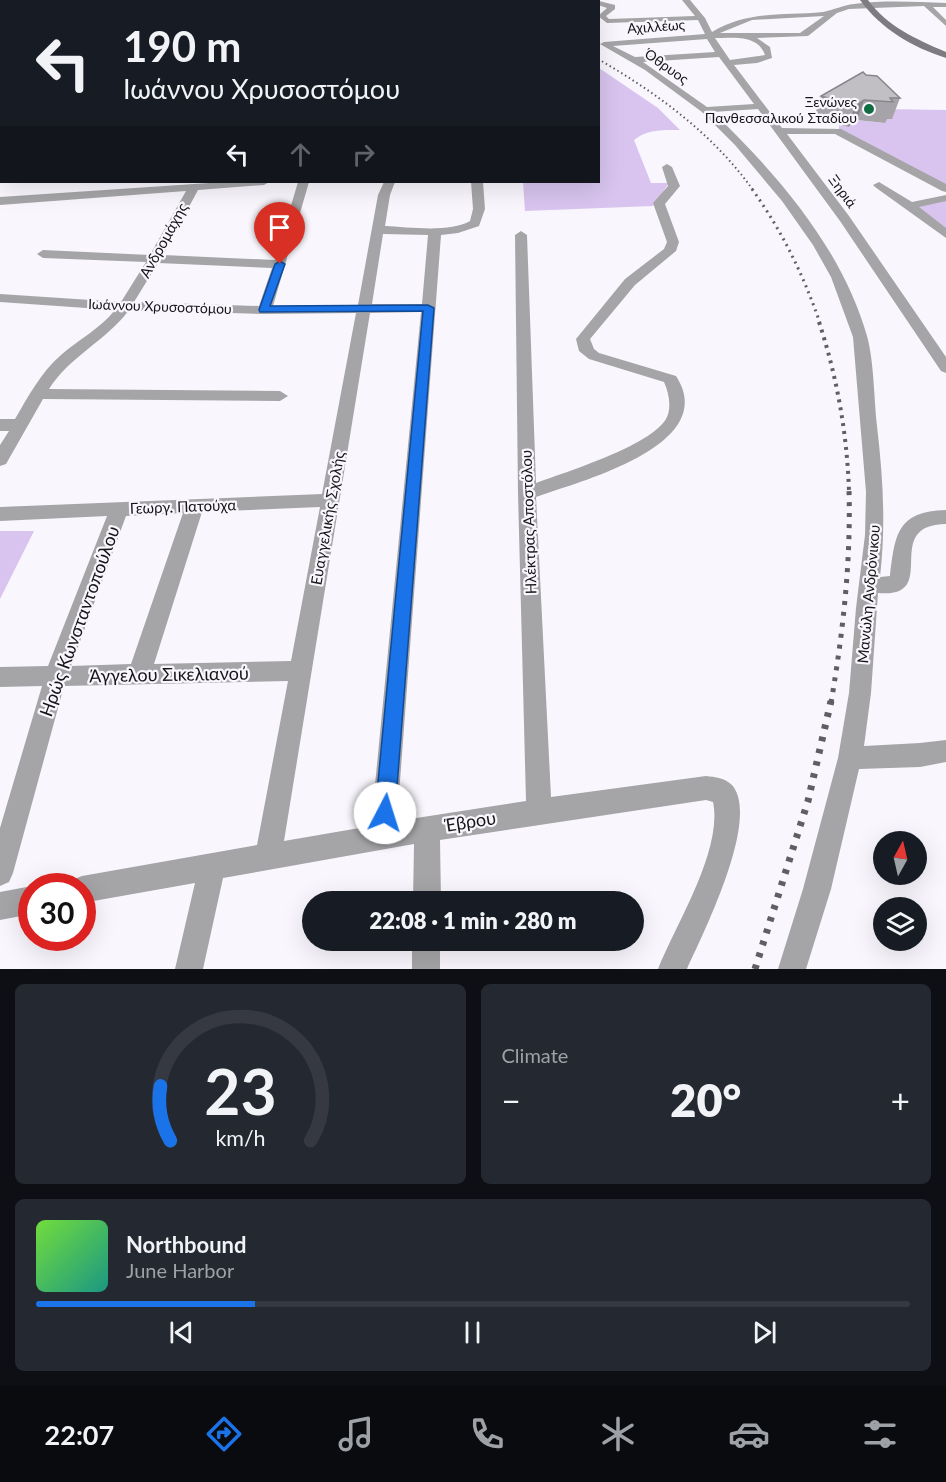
<!DOCTYPE html>
<html lang="en">
<head>
<meta charset="utf-8">
<style>
  :root { --surface:#171b24; --page:#242831; --text:#f1f3f6; --muted:#9ea1a6; --line:#363941; --accent:#1a73e8 }
  body { margin:0; font-family:Lato,sans-serif; background:var(--page); color:var(--text); height:100vh; display:flex; flex-direction:column; font-size:22px; white-space:nowrap }
  * { box-sizing:border-box; margin:0 }
  p { font-size:20px; color:var(--muted) }
  .icon { flex:none; width:33px; height:33px; fill:none; stroke:currentColor; stroke-width:2; stroke-linecap:round; stroke-linejoin:round }
  .map { position:relative; height:969px; overflow:hidden }
  .sheet { display:flex; flex-direction:column; gap:15px; padding:15px; background:#0d0f14; flex:1 }
  .sheet>* { flex:none }
  .banner { position:absolute; left:0px; top:0px; width:600px; height:183px; box-shadow:0 6px 24px #0002; background:#171b24; color:var(--text); overflow:hidden }
  .needle { width:39px; rotate:8deg }
  .tools { position:absolute; left:873px; top:831px; display:grid; gap:12px }
  .tools a { display:grid; place-items:center; width:54px; height:54px; border-radius:50%; background:var(--surface); box-shadow:0 6px 24px #0002; font-size:30px }
  .speed { position:absolute; left:18px; top:873px; display:flex; gap:12px; font-size:30px; font-weight:700; text-align:center }
  .speed>* { display:grid; place-content:center; width:78px; height:78px; border-radius:50%; background:var(--surface); box-shadow:0 6px 24px #0002; line-height:1 }
  .speed .limit { border:9px solid #d22; background:#fff; color:#111 }
  .pin { position:absolute; display:grid; place-items:center; width:51px; height:51px; color:#fff; margin:-62px -26px; border-radius:50% 50% 50% 0; rotate:-45deg; box-shadow:0 0 6px #0007 }
  .pin .icon { rotate:45deg }
  .me { position:absolute; width:66px; margin:-33px; rotate:5deg; stroke-linejoin:round; filter:drop-shadow(0 0 4px #0008) }
  .turn { display:flex; align-items:center; gap:21px; height:126px; padding:0 24px; font-size:27px }
  .turn .icon { width:78px; height:78px; stroke-width:2.5 }
  .turn b { display:block; font-size:42px; line-height:51px }
  .lanes { display:flex; align-items:center; height:57px; padding:0 24px; background:#0003; justify-content:center; gap:30px; direction:ltr }
  .lanes .off { opacity:.35 }
  .big { font-size:45px; font-weight:800; line-height:1.1 }
  .sheet .card { flex:1; display:flex; flex-direction:column; justify-content:center; gap:9px; min-width:0; padding:0 21px; border-radius:9px; background:var(--page) }
  .sheet .dial { align-items:center; gap:0 }
  .dial svg { height:156px; overflow:visible; fill:none; stroke:var(--line); stroke-width:7; stroke-linecap:round; text-anchor:middle }
  .dial text { fill:var(--text); stroke:none }
  .song { display:flex; align-items:center; gap:18px }
  .cover { width:72px; height:72px; border-radius:9px; background:linear-gradient(135deg,hsl(100 70% 55%),hsl(170 70% 35%)) }
  .played { height:6px; border-radius:3px; background:linear-gradient(90deg,var(--accent) 25%,var(--line) 25%) }
  .keys { display:flex; justify-content:space-around; direction:ltr }
  .heat { display:flex; justify-content:space-between; align-items:center; font-size:33px; direction:ltr }
  .sheet .tiles { flex:1; display:grid; gap:15px; grid-template-columns:1fr 1fr }
  .card:last-child { grid-column:span 2 }
  .trip { position:absolute; left:302px; top:891px; width:342px; height:60px; border-radius:30px; background:var(--surface); box-shadow:0 6px 24px #0002; font-weight:800; line-height:60px; text-align:center }
  .menu { display:flex; height:96px; justify-content:space-around; align-items:center; background:#090b0e; color:var(--muted) }
  .menu .icon { width:42px; height:42px }
  .menu .selected { color:var(--accent) }
  .menu b { font-size:27px; color:var(--text) }
  .map>svg:first-child { display:block }
  .green { fill:#d8c4ee }
  .lines { fill:none; stroke-linecap:round; stroke-linejoin:round }
  .street { fill:#a5a4a7; fill-rule:evenodd }
  .secondary { fill:#7e7c80; fill-rule:evenodd }
  .rail-far4 { stroke:#5f5e61; stroke-width:2; stroke-dasharray:1.5 3; stroke-linecap:butt }
  .rail-far3 { stroke:#5f5e61; stroke-width:3; stroke-dasharray:2 4.5; stroke-linecap:butt }
  .rail-far2 { stroke:#5f5e61; stroke-width:4; stroke-dasharray:3 5; stroke-linecap:butt }
  .rail-far1 { stroke:#5f5e61; stroke-width:5; stroke-dasharray:4 7; stroke-linecap:butt }
  .rail { stroke:#5f5e61; stroke-width:7; stroke-dasharray:4.5 8; stroke-linecap:butt }
  .wall { fill:#a6a4a9 }
  .shaded-wall { fill:#878689 }
  .building { fill:#c1bfc4; stroke:#878689; stroke-width:1.5 }
  .route { fill:#1a73e8; stroke:#114b97; stroke-width:1.5 }
  .poi-dot { fill:#106d42; stroke:#f9f7fd; stroke-width:2 }
  .labels { text-anchor:middle; dominant-baseline:central; stroke-width:4.5; stroke-linejoin:round; paint-order:stroke }
  .far-street-label { font-size:14px; fill:#161517; stroke:#f9f7fd }
  .far-poi-label { font-size:14px; fill:#161517; stroke:#f9f7fd; text-anchor:end }
  .street-label { font-size:15px; fill:#161517; stroke:#f9f7fd }
  .near-street-label { font-size:18px; fill:#161517; stroke:#f9f7fd }
</style>
</head>
<body>
<div class="map">
<svg width="946" height="969" viewBox="0 0 946 969">
  <rect width="100%" height="100%" fill="#f9f7fd"/>
  <path class="green" d="M599 68 658 108 680 130C664 130 647 129 634 140L651 183H669L653 206 525 211 523 182H598Z
    M883 109 946 110V187L839 129V125L848 127 857 120 884 123 882 119H892Z
    M946 200V231L915 207Z
    M0 531H34L0 599Z"/>
  <g class="lines">
    <path class="street" d="M28 0H36V2H29Z
      M86 0H96L84 2Z
      M151 0H162L149 2Z
      M251 0H260L261 1 249 2Z
      M287 0H298L285 2Z
      M318 0H328L329 2H319Z
      M339 0H349L337 2Z
      M390 0H400L388 2Z
      M595 0 615 5V9L606 16 609 19 695 16 682 0H690L705 18 712 32C748 10 783 16 823 12 834 10 843 5 854 4 885 0 915 2 946 3V7H933L946 20V26L924 6 849 9 837 13 808 36 757 38 770 47 772 58 757 63 734 65 782 128 841 129 946 184V192L942 191 835 134H787L849 216 946 357V373L941 371 840 221 758 109 713 112C777 174 842 248 867 336 874 361 874 399 877 426 883 478 886 525 880 577L890 576C895 535 897 511 946 510V524C879 525 943 599 878 593L871 693 864 746 920 743 946 740V762L920 767 859 769 831 889 806 969H778L803 889 838 758 849 693 856 608 865 535 866 492 853 337 831 277 813 245 782 201 735 145 702 112 645 70 600 44 604 42 705 34 698 20 607 23 598 16 607 8 598 5V2ZM824 16 800 33H720L752 20ZM715 38C732 38 758 34 765 55L730 60ZM707 39 715 52 635 57 613 46ZM719 57 754 104 707 107 643 62Z
      M0 10H2V14H0Z
      M0 59H2L0 65Z
      M0 87H2V93H0Z
      M667 164 672 167 680 186 665 204 679 242 676 251 635 285 590 339 594 349 599 353 676 376C721 445 581 481 536 497L551 797 706 776C715 777 725 778 732 785 761 818 703 934 687 969H658C676 924 723 850 713 802L706 800 440 840 441 902H413L414 844 223 878 203 969H175L195 883 82 903V886H70L72 880 82 876 257 845 288 681 64 686 13 873 9 882 0 886V828L42 686 0 687V667L48 666 107 516 0 521V507L322 494 356 313 264 314 129 310C106 341 70 356 49 389L280 391 288 396 280 401 43 399 6 464 0 466V445L9 431H0V419H15C28 397 41 372 61 355 79 339 100 329 115 310L0 302V294L121 302 146 262 43 258 37 254 43 250 150 255 186 191 0 205V197L224 182H269L264 185 198 190 163 255 275 260 298 182H309L273 306 358 305 378 195 384 182H395L390 195 385 226C408 227 450 233 470 221L473 209 471 182H483L485 209 479 226 458 233 441 235 397 821 526 801 518 493 515 235 521 231 527 235 536 483C566 472 650 446 666 419 672 408 669 393 664 382L589 359 579 351 576 339 625 279 664 249 667 242 653 203 668 186 662 167ZM383 234 428 235 422 304H372ZM158 263 272 268 259 306 134 302ZM421 312 371 826 284 841 370 313ZM320 507 291 661 154 664 202 512ZM183 513 131 664 71 666 126 516Z
      M879 182 912 202 946 195V201L919 207 946 228V238L875 187 873 185Z
      M32 886V914L0 920V892Z
      M412 940H440V969H412Z"/>
    <path class="secondary" d="M860 0H868C888 27 916 39 946 52V58C912 47 881 29 860 0Z"/>
    <path class="rail-far4" d="M453 0 458 2
      M598 59C657 93 713 134 753 190"/>
    <path class="rail-far3" d="M752 189C782 231 803 274 820 323"/>
    <path class="rail-far2" d="M819 322C837 377 847 433 849 491"/>
    <path class="rail-far1" d="M831 703C843 632 851 562 849 490"/>
    <path class="rail" d="M755 969 808 801 831 701"/>
  </g>
  <path class="wall" d="M866 75 900 98 892 119H887L885 123 857 120 848 127 814 117 821 96Z"/>
  <path class="shaded-wall" d="M864 100 857 120 848 127 855 106Z"/>
  <path class="building" d="M863 72 866 75 877 76 900 98H890L893 102 864 100 855 106 821 96Z"/>
  <path class="route" d="M280 261 285 264 270 306 428 305 434 308 395 813 392 820 385 822 378 820 375 813 423 311 260 312 259 310 275 264Z"/>
  <circle class="poi-dot" cx="869" cy="109" r="6"/>
  <g class="labels">
    <g class="far-street-label">
      <text transform="translate(656 26) rotate(-4)">Αχιλλέως</text>
      <text transform="translate(667 66) rotate(35)">Όθρυος</text>
      <text transform="translate(843 191) rotate(54)">Ξηριά</text>
      <text transform="translate(160 306) rotate(2)">Ιωάννου Χρυσοστόμου</text>
    </g>
    <g class="far-poi-label">
      <text x="857" y="101">Ξενώνες<tspan x="857" dy="16">Πανθεσσαλικού Σταδίου</tspan></text>
    </g>
    <g class="street-label">
      <text transform="translate(163 240) rotate(-61)">Ανδρομάχης</text>
      <text transform="translate(183 506) rotate(-2)">Γεωργ. Πατούχα</text>
      <text transform="translate(327 518) rotate(-80)">Ευαγγελικής Σχολής</text>
      <text transform="translate(528 522) rotate(-92)">Ηλέκτρας Αποστόλου</text>
      <text transform="translate(868 594) rotate(-85)">Μανώλη Ανδρόνικου</text>
    </g>
    <g class="near-street-label">
      <text transform="translate(79 621) rotate(-70)">Ηρώς Κωνσταντοπούλου</text>
      <text transform="translate(169 674) rotate(-1)">Άγγελου Σικελιανού</text>
      <text transform="translate(470 821) rotate(-9)">Έβρου</text>
    </g>
  </g>
</svg>
<div class="tools">
<a><svg class="needle" viewBox="-14 -14 28 28"><path d="M0-13l5 13h-10z" fill="#e53935"/><path d="M0 13l5-13h-10z" fill="#9ea1a6"/></svg></a>
<a><svg class="icon" aria-label="layers" viewBox="0 0 24 24"><path d="M12 4l9 5-9 5-9-5zM3 14l9 5 9-5"/></svg></a>
</div>
<div class="speed"><div class="limit">30</div></div>
<div class="pin" style="left:280px;top:264px;background:#d93025"><svg class="icon" aria-label="arrive" viewBox="0 0 24 24"><path d="M6 21V4h12l-3 4 3 4H6"/></svg></div>
<svg class="me" style="left:385px;top:813px" viewBox="-20 -20 40 40"><circle r="19" fill="#fff"/><path d="M0-13L10 11 0 6-10 11z" fill="#1a73e8"/></svg>
<div class="trip">22:08 · 1 min · 280 m</div>
<div class="banner">
<div class="turn"><svg class="icon" aria-label="left" viewBox="0 0 24 24"><path d="M17 20v-9H6M10 6l-5 5 5 5"/></svg><div><b>190 m</b>Ιωάννου Χρυσοστόμου</div></div>
<div class="lanes"><svg class="icon" aria-label="left" viewBox="0 0 24 24"><path d="M17 20v-9H6M10 6l-5 5 5 5"/></svg><svg class="icon off" aria-label="ahead" viewBox="0 0 24 24"><path d="M12 20V5M6 11l6-6 6 6"/></svg><svg class="icon off" aria-label="right" viewBox="0 0 24 24"><path d="M7 20v-9h11M14 6l5 5-5 5"/></svg></div>
</div>
</div>
<section class="sheet">
<div class="tiles">
<div class="card dial"><svg viewBox="0 0 100 80">
<path d="M14 69A42 42 0 1 1 86 69"/>
<path d="M14 69A42 42 0 0 1 9 41" stroke="#1a73e8"/>
<text x="50" y="56" font-size="32" font-weight="700">23</text>
<text x="50" y="72" font-size="11">km/h</text>
</svg></div>
<div class="card"><p>Climate</p>
<div class="heat"><a>−</a><b class="big">20°</b><a>+</a></div>
</div>
<div class="card">
<div class="song"><i class="cover"></i><div><b>Northbound</b><p>June Harbor</p></div></div>
<div class="played"></div>
<div class="keys"><svg class="icon" aria-label="previous" viewBox="0 0 24 24"><path d="M18 5L8 12l10 7zM5 5v14"/></svg><svg class="icon" aria-label="pause" viewBox="0 0 24 24"><path d="M8 5v14M16 5v14"/></svg><svg class="icon" aria-label="next" viewBox="0 0 24 24"><path d="M6 5l10 7-10 7zM19 5v14"/></svg></div>
</div>
</div>
</section>
<nav class="menu">
<b>22:07</b>
<svg class="icon selected" aria-label="directions" viewBox="0 0 24 24"><path d="M12 3l9 9-9 9-9-9zM9 14v-3h6M13 9l2 2-2 2"/></svg>
<svg class="icon" aria-label="music" viewBox="0 0 24 24"><path d="M9 18V5l10-2v13"/><circle cx="6" cy="18" r="3"/><circle cx="16" cy="16" r="3"/></svg>
<svg class="icon" aria-label="phone" viewBox="0 0 24 24"><path d="M5 4h4l2 5-3 2q2 4 5 5l2-3 5 2v4C11 20 4 13 5 4z"/></svg>
<svg class="icon" aria-label="climate" viewBox="0 0 24 24"><path d="M12 3v18M4 7l16 10M4 17L20 7"/></svg>
<svg class="icon" aria-label="car" viewBox="0 0 24 24"><path d="M5 17H2v-5l4-1 3-4h7l3 4 3 1v5h-3M9 17h6M6 11h13"/><circle cx="7" cy="17" r="2"/><circle cx="17" cy="17" r="2"/></svg>
<svg class="icon" aria-label="filters" viewBox="0 0 24 24"><path d="M4 7h16M4 17h16"/><circle cx="9" cy="7" r="2"/><circle cx="15" cy="17" r="2"/></svg>
</nav>
</body>
</html>
